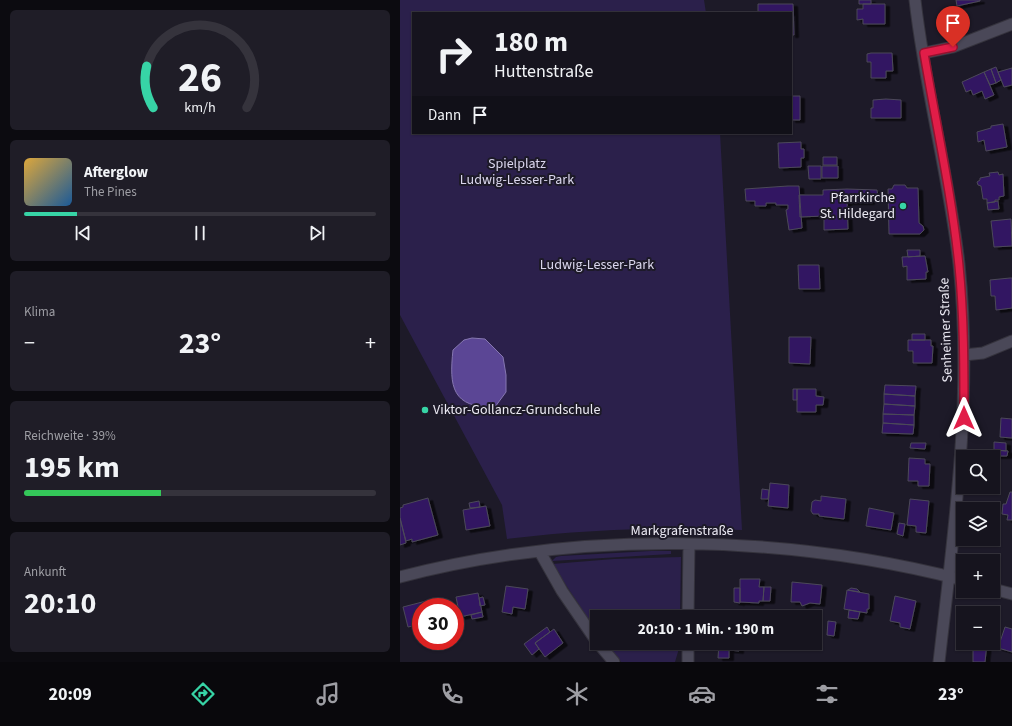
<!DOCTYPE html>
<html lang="de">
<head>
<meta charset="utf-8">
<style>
  :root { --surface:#16141e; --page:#1f1d27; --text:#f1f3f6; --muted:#9e9ea4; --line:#35333c; --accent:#37d4a6 }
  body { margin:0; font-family:"Source Sans 3",sans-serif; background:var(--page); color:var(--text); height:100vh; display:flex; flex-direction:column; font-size:15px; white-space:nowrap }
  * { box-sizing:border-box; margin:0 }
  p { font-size:13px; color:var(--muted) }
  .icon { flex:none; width:22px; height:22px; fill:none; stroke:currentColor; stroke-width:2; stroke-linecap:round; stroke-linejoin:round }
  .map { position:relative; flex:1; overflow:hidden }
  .drawer { display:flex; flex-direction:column; gap:10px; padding:10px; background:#0c0b10; width:400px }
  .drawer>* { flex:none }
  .banner { position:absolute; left:12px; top:12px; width:380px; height:122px; border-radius:0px; box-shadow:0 1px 3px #0004,0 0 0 1px var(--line); background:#16141e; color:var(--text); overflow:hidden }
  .buttons { position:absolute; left:556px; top:450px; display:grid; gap:8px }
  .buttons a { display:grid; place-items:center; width:44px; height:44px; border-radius:0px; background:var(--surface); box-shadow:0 1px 3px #0004,0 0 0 1px var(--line); font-size:20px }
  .speed { position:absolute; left:12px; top:598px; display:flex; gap:8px; font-size:20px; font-weight:700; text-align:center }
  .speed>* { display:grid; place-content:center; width:52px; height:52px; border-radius:50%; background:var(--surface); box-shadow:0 1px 3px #0004,0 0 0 1px var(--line); line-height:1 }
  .speed .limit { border:6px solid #d22; background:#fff; color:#111 }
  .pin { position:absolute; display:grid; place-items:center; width:34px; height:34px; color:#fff; margin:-41px -17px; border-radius:50% 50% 50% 0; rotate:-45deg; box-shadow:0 0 4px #0007 }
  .pin .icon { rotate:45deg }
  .me { position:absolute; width:44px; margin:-22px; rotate:0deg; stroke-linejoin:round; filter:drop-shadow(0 0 3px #0008) }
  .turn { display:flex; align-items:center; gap:14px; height:84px; padding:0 16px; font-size:18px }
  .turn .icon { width:52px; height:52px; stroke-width:2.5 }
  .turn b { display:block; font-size:28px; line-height:34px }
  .then { display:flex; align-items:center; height:38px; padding:0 16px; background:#0003; gap:8px; font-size:15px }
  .big { font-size:30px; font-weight:700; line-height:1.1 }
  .drawer .widget { flex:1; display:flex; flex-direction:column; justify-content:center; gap:6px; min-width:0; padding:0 14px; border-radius:6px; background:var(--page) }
  .drawer .dial { align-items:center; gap:0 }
  .dial svg { height:104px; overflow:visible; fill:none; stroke:var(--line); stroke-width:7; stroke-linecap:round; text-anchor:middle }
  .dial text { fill:var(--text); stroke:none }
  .song { display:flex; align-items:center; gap:12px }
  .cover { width:48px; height:48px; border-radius:6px; background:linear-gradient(135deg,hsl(40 70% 55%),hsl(210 70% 35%)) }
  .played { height:4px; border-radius:2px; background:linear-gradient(90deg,var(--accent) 15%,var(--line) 15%) }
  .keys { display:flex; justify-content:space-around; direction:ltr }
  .heat { display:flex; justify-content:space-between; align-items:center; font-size:22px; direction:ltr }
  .charge { height:6px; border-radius:3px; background:linear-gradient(90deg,#34c759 39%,var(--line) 0) }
  .trip { position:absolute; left:190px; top:610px; width:232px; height:40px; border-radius:0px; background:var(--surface); box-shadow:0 1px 3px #0004,0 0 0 1px var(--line); font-weight:700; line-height:40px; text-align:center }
  .tabs { display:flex; height:64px; justify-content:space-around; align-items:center; background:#09080c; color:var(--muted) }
  .tabs .icon { width:28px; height:28px }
  .tabs .current { color:var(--accent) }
  .tabs b { font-size:18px; color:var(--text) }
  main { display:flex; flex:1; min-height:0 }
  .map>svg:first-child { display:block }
  .green { fill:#2b204b }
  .water { fill:#5b4695; stroke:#8677b1 }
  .building { fill:#311662; stroke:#4c4959; filter:url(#shadow) }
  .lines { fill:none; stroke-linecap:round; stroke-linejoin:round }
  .minor-casing { stroke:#35333d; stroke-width:13 }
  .minor { stroke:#4a4858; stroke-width:11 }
  .route-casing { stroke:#92132f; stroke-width:10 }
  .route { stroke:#e11d48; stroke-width:7 }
  .poi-dot { fill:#37d4a6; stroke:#1d1a28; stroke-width:1.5 }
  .labels { text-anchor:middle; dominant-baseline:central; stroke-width:4; stroke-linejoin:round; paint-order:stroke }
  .park-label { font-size:14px; fill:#dbd7ee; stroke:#1d1a28 }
  .poi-label { font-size:14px; fill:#ebe9f3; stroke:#1d1a28; text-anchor:end }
  .street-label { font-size:14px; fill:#ebe9f3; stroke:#1d1a28 }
</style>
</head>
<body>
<main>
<section class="drawer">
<div class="widget dial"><svg viewBox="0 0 100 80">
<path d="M14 69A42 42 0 1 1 86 69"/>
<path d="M14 69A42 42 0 0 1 9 37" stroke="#37d4a6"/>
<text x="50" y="56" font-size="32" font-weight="700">26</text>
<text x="50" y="72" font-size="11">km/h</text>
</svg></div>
<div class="widget">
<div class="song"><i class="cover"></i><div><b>Afterglow</b><p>The Pines</p></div></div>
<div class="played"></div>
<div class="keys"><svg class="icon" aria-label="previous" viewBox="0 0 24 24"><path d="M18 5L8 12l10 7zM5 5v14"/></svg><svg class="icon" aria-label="pause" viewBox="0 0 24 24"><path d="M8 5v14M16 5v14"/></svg><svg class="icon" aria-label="next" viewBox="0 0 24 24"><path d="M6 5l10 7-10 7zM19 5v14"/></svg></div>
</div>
<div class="widget"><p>Klima</p>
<div class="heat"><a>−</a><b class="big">23°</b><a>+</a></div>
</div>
<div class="widget"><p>Reichweite · 39%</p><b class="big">195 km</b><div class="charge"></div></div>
<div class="widget"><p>Ankunft</p><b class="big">20:10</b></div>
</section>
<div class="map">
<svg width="612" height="662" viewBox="0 0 612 662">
  <defs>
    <filter id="shadow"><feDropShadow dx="4.5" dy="2.5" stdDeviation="0" flood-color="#0009"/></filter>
  </defs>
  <rect width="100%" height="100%" fill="#1d1a28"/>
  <path class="green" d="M0 0H304L306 13H13V133H320L342 530C263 527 186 529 107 539L102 505 0 315Z
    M251 551H271V554L152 561 156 557 161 556Z
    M281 557 280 617H197V632L152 564 214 559Z
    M206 643H280V645L275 662H221Z"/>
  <path class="water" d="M72 338 85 339 103 357 106 375V392L95 407C52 408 49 387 53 350L64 340Z"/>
  <path class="building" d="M459 0H471V4H459Z
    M556 0H580V1L557 6Z
    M358 4H393L394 35H391V13H358Z
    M463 4H485V24H463V19L457 20V9H463Z
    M471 53H492L493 71H486V78H471V62H467V54Z
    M596 67 601 80 596 83 591 69Z
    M612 68V85L604 87 598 72Z
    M591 69 596 83 590 85 584 72Z
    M584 72 594 95 585 99 582 91 573 95 571 90 566 92 562 82Z
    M391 96H400V120H391Z
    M486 99 501 100V118H471V108H473V100Z
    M603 124 607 147 586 151 584 140 578 142 577 132 591 128V126Z
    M401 142V149H404V158H401V167L379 168 378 143Z
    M423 157H437V165H423Z
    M408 166H421V179H409Z
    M422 166H438V178H422Z
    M598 172 599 175 603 174 604 196 599 197V200H595V202L587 203V199H583L581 186 578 185 577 182 580 180V178L590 176 589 173Z
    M494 185H505L507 188H518L519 223 523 226 524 230 520 234H489L488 189H492Z
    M388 186H399L402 228 389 230 386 210 388 209V205H376V203H366V206H355V201H346L345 189Z
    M447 189 477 190 478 199H470V202H447L448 229 424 230V216L400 217 399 195H423V190Z
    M598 201 599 209 588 210 587 203Z
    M611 219 612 246 594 247 591 221Z
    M507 250H520V256L508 257Z
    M525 256 528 272H526V279L507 280V266L503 267 502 257Z
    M398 265H419L420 289H399Z
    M610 278H612V308L596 310 595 296H591L590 280Z
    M512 334H525V340H512Z
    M389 337H411L410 364 389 363Z
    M508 340H531V346H533L532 363H513V351H508Z
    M485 385 516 386 515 396 484 394Z
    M393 389H397V400H393Z
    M397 389H416V396L424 397 423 405H416V412H397Z
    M484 394 515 396V406L484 404Z
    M484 404 515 406 514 415 483 414Z
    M483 414 514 415V425L483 423Z
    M601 418 612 419V438L600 437Z
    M483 423 514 425 513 434 482 433Z
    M594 442 606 443V451L594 450Z
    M511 443H526L525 449 510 448Z
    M596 450 608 451 607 456H595Z
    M509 458 525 459V464H530L529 486H518V481H508Z
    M370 483 389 485 388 508 368 506Z
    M362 489 369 490 368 499H361Z
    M610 492H612V520H607L608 515 602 514 603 504H606Z
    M421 496 446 499 444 519 419 516V514H413L411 511 412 502 415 500 421 501Z
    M28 498 38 535 12 542V539L6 541 0 518V508L3 507V505Z
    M510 499 529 501 526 533 516 532V526L507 525Z
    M79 501 80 507 70 508 69 503Z
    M86 506 90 526 66 530 63 510Z
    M469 508 494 513 491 530 466 526Z
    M0 518 6 543 0 545Z
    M499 523 505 524 503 536 497 534Z
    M340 579H360L359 587H364L363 601H359V603L340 602Z
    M392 582 422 585 420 604 410 603 402 606 400 602H391Z
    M106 586 128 589 125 609 113 607 112 614 102 612Z
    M364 587H371L370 601H363Z
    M334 588H340V603L334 602Z
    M451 588 457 589 460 592 448 590Z
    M447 590 469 594V609H467V613L444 609Z
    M78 593 82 612 60 617 56 597Z
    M495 596 516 601 510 629 500 627V623L490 621Z
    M83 597 85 605 80 606 79 598Z
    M30 600 32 607H21V624L8 627 3 607Z
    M449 610 460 612 458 619 448 618Z
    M82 612 83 617 72 619 71 615Z
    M428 621 436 622 434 636 427 635Z
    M147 627 150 632 135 643 139 649 132 655 124 644Z
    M605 627 612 629V652L598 648Z
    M154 629 163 643 145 657 135 643Z
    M319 643H339V651L329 650V658H318Z
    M573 643H587L585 662H573Z"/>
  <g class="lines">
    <g class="minor-casing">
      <path id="minor" d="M515 0C525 89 549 176 559 264 573 398 554 530 539 662
        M524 53 553 47 612 24
        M564 355 583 353 612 341
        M140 552 162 591 197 642
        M0 577C178 530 385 534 563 580
        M593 589 612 594
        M288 617 289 544
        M198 643 214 662
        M288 662V643"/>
    </g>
    <use href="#minor" class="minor"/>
  </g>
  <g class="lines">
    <g class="route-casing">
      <path id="route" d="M553 47 524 53C536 124 552 195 559 266 564 316 564 367 564 418"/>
    </g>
    <use href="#route" class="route"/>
  </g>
  <g class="poi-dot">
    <circle cx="503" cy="206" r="4"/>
    <circle cx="25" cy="410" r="4"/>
  </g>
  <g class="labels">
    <g class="park-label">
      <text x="117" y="164">Spielplatz<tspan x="117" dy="16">Ludwig-Lesser-Park</tspan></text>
      <text x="197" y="265">Ludwig-Lesser-Park</text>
    </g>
    <g class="poi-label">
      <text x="495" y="198">Pfarrkirche<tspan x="495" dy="16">St. Hildegard</tspan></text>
      <text x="33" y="410" text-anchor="start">Viktor-Gollancz-Grundschule</text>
    </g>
    <g class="street-label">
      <text transform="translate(546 330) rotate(-92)">Senheimer Straße</text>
      <text x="282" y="531">Markgrafenstraße</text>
    </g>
  </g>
</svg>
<div class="buttons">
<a><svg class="icon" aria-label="search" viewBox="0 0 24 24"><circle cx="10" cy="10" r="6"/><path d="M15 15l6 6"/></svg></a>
<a><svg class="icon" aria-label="layers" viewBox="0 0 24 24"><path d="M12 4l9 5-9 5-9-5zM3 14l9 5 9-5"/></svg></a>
<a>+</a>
<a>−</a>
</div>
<div class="speed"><div class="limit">30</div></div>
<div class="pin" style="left:553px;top:47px;background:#d93025"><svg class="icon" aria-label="arrive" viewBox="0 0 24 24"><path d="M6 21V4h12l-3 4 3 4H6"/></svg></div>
<svg class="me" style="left:564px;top:418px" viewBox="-20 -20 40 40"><path d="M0-17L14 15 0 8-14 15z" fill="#e11d48" stroke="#fff" stroke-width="4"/></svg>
<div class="trip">20:10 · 1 Min. · 190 m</div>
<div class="banner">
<div class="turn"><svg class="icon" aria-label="right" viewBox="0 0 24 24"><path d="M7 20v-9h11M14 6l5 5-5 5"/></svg><div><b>180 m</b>Huttenstraße</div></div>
<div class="then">Dann<svg class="icon" aria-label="arrive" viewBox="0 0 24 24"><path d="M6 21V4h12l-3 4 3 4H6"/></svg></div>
</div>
</div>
</main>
<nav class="tabs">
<b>20:09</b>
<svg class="icon current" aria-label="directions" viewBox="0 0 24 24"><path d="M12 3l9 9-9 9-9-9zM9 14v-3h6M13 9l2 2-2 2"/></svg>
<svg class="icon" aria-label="music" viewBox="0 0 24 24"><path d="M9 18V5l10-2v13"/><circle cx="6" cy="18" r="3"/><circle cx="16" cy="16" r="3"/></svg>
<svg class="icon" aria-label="phone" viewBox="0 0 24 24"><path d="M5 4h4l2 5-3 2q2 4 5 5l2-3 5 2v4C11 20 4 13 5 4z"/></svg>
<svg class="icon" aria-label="climate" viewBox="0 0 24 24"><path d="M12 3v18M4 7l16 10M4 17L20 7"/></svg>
<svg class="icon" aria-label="car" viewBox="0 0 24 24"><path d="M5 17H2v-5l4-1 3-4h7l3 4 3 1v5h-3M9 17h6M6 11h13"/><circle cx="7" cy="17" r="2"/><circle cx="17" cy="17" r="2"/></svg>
<svg class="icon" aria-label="filters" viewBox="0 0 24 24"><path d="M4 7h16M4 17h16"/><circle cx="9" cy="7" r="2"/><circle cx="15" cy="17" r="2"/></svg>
<b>23°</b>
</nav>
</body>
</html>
